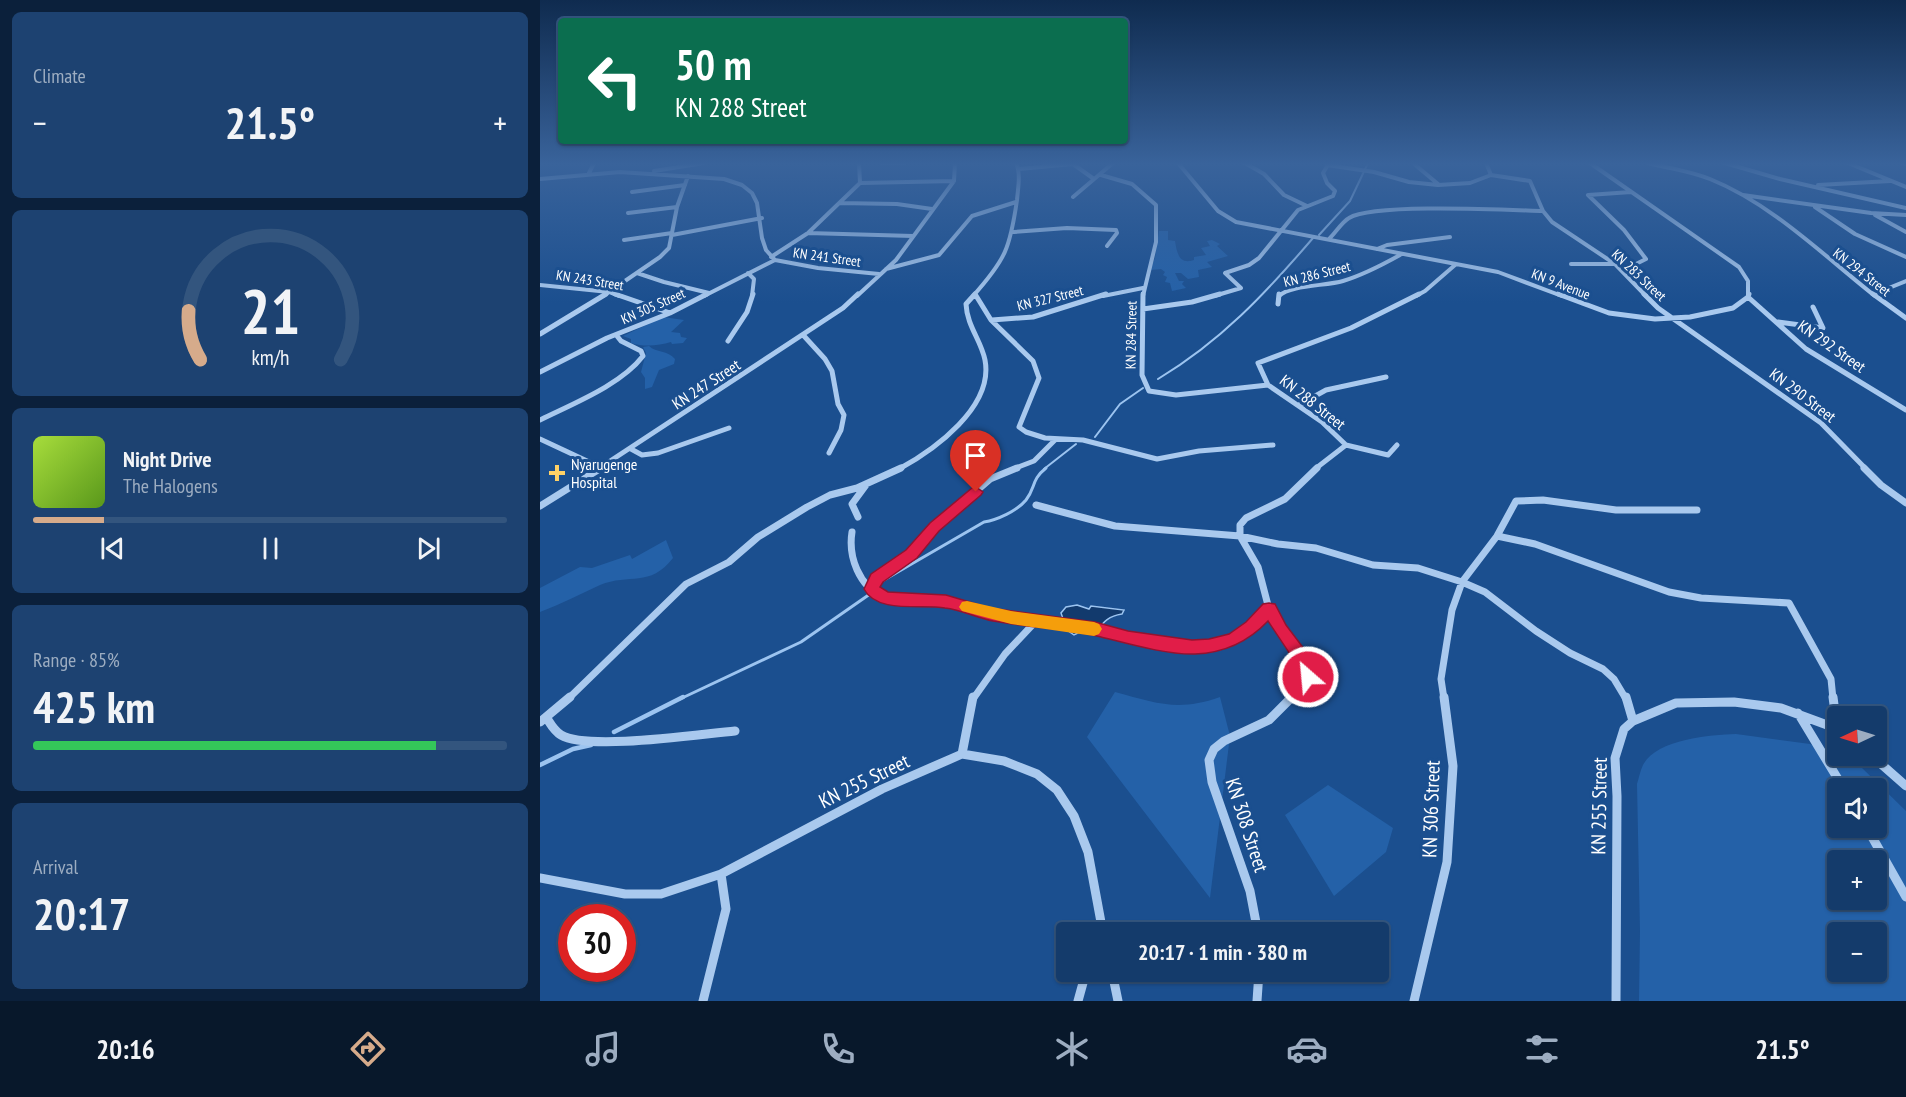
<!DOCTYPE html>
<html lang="en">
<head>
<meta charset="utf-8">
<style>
  :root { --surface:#143b6b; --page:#1d4271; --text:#f1f3f6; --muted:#9dadc1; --line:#33557e; --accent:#d6ab8b }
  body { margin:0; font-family:"PT Sans Narrow",sans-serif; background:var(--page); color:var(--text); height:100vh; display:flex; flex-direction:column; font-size:22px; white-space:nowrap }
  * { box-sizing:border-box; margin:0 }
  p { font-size:20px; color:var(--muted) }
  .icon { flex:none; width:33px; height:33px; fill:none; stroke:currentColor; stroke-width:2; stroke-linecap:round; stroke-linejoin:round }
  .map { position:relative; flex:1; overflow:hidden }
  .side { display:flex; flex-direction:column; gap:12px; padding:12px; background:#0b203b; width:540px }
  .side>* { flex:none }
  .hud { position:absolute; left:18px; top:18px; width:570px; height:126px; border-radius:6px; box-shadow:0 2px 4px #0004,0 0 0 2px var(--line); background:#0b6e4f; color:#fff; overflow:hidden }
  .needle { width:39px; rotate:266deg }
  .tools { position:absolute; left:1287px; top:706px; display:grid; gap:12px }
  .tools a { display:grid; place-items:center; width:60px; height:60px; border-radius:6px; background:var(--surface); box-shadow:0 2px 4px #0004,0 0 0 2px var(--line); font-size:30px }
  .speed { position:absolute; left:18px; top:904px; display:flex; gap:12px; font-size:30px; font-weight:700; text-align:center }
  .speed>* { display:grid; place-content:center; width:78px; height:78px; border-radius:50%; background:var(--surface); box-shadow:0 2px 4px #0004,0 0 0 2px var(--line); line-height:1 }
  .speed .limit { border:9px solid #d22; background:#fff; color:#111 }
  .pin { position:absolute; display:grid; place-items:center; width:51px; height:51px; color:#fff; margin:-62px -26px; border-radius:50% 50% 50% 0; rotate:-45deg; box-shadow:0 0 6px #0007 }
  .pin .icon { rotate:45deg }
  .me { position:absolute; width:66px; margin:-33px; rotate:333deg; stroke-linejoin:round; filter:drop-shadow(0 0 4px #0008) }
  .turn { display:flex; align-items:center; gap:21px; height:126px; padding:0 18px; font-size:27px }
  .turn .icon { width:78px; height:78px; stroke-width:2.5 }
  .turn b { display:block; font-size:42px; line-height:51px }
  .big { font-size:45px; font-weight:800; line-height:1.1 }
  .side .card { flex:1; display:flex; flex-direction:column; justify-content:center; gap:9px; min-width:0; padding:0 21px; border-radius:9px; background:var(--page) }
  .side .dial { align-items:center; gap:0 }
  .dial svg { height:156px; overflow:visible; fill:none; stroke:var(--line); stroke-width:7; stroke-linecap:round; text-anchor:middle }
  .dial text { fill:var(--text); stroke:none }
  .song { display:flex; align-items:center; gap:18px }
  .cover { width:72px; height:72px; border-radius:9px; background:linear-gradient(135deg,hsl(80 70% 55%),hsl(90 70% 35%)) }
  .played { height:6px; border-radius:3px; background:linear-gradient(90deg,var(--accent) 15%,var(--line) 15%) }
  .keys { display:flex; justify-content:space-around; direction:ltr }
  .heat { display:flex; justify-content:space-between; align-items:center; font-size:33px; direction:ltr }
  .charge { height:9px; border-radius:4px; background:linear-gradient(90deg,#34c759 85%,var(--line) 0) }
  .trip { position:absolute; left:516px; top:922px; width:333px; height:60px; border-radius:6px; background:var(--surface); box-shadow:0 2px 4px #0004,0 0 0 2px var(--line); font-weight:800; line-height:60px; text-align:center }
  .tab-bar { display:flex; height:96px; justify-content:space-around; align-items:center; background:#08182b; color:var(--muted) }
  .tab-bar .icon { width:42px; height:42px }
  .tab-bar .current { color:var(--accent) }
  .tab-bar b { font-size:27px; color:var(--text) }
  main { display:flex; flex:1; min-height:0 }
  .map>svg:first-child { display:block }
  .green { fill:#2461a8; fill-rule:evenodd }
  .water { fill:#123a6d; stroke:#9cc4f0; stroke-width:1.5 }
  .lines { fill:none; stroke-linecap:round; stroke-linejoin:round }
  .stream-far2 { stroke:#9cc4f0; stroke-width:2 }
  .stream-far1 { stroke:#9cc4f0; stroke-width:3 }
  .stream { stroke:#9cc4f0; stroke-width:4.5 }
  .minor-far3 { stroke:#a9c9ee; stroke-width:4 }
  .minor-far2 { stroke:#a9c9ee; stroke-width:5 }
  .minor-far1 { stroke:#a9c9ee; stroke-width:7 }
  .minor { stroke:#a9c9ee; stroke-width:9 }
  .route { fill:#e11d48; stroke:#92132f; stroke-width:1.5 }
  .slow { fill:#f59e0b }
  .poi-dot { fill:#ffd166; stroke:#1b4f8f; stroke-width:2 }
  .labels { text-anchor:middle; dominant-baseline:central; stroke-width:6; stroke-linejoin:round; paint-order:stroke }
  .far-street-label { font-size:14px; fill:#fff; stroke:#1b4f8f }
  .street-label { font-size:16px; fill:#fff; stroke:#1b4f8f }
  .poi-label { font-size:16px; fill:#fff; stroke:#1b4f8f; text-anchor:start }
  .near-street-label { font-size:20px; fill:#fff; stroke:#1b4f8f }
</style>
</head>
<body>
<main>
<section class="side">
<div class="card"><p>Climate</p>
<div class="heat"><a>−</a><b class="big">21.5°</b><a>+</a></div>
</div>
<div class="card dial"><svg viewBox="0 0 100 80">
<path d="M14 69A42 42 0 1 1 86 69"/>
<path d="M14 69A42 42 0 0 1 8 44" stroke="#d6ab8b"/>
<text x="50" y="56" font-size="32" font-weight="700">21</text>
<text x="50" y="72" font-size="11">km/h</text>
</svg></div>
<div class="card">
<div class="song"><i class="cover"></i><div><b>Night Drive</b><p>The Halogens</p></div></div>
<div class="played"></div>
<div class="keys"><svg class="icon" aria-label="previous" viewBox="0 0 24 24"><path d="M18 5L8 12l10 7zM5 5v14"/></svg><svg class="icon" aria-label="pause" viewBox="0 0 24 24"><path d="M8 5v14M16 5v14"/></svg><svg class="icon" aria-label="next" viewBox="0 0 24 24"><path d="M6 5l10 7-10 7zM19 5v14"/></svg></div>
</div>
<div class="card"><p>Range · 85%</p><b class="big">425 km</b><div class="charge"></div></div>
<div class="card"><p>Arrival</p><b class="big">20:17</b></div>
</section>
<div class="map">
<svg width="1366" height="1001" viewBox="0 0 1366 1001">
  <rect width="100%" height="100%" fill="#1b4f8f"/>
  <path class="green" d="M619 231H628V240L635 241C637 253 639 265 654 260V257L666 255 661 248 670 246 667 241 672 240 680 244 677 246 688 256 667 262 672 267 658 270 659 277 648 279 641 273H635L639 281H644L642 284 646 288 632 291 630 283 625 282 627 277 623 275 625 272 621 269 610 270 615 258Z
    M123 317 144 320 131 332 140 333 141 337 147 338 143 343 132 344 131 342C118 346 104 347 91 343V339L83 336Z
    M109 346C116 353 128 350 135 359L134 364 119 370 112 387 105 389V378L101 372 106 353 103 347Z
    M126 540 133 558C110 588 89 573 60 585 40 594 21 604 0 612V588L40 567 52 568 90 555 92 559Z
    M575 692C616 703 638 712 680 697L690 736 670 898 547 737Z
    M1196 734 1270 744 1321 767 1366 811V1001H1099L1100 931 1097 784C1099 778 1100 771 1103 765 1117 739 1170 735 1196 734ZM1298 789H1336V828H1298ZM1298 861H1336V900H1298ZM1298 933H1336V972H1298Z
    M788 785 853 828 846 852 794 896 745 815Z"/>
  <path class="water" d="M537 605 549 609 551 606 584 610 582 614C569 616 564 621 556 632L551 633 546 629 534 635 527 630 521 613 526 607Z"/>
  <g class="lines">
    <path class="stream-far2" d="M779 235 810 201 828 163
      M618 379C681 341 725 294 773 238
      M555 437 580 404 603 388
      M504 469 536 444"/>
    <path class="stream-far1" d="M337 584 444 522C457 520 477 511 486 500 496 487 491 480 506 468
      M140 699 261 642 330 594"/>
    <path class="stream" d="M74 732 143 697
      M0 765 33 749 51 745"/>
    <path class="minor-far3" d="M343 163H364
      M638 163 678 211 696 222 958 272 1022 296
      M705 163 724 174 744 195 767 206
      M873 163 898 184
      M946 163 951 175 990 181 1003 211 1012 222 1075 264 1106 296
      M1050 163 1199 267 1208 281V296
      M1107 163C1128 168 1150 171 1170 179 1232 204 1283 255 1335 296
      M1185 163 1240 179 1366 208
      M1308 163 1366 187
      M1363 163 1366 164
      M787 165 834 172 869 182 898 185 930 183 951 175
      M479 169 533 164 554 179
      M114 171 164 163
      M49 173 54 163
      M561 175 592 184 616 205V242L603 296
      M0 179 80 172 184 179 202 185 212 193 217 203 222 238 226 250 235 260 278 268 339 274
      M320 183 414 181
      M1278 185 1350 181
      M92 192 145 185
      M1203 195 1331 213 1366 215
      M533 197 573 163
      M300 203 357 204 392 209
      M1275 207 1315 234 1366 257
      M88 213 137 207
      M1335 215 1366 232
      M474 232 527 228 576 230 577 233 567 246
      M268 233 373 236
      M132 235 222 218
      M790 238C796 232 802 222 809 218 833 203 968 210 1003 211
      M84 240 132 233
      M837 249 847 245 910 237
      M231 257 268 233 320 183 319 163
      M1031 264H1075
      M346 269 399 255 432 216 476 202
      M1082 271 1106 259 1084 230 1048 195 1091 192
      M97 273 124 282 169 293
      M208 273 214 279 212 296
      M0 285 69 292 79 296
      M1334 294 1366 281
      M63 296 120 257 129 248 137 207 148 176
      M164 296 235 260
      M317 296 356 260 414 181 415 163
      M433 296C466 259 470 248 477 200 478 188 481 174 476 163
      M563 296 603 288
      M674 296 701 288 685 273 709 265 719 258 758 210 793 196 795 191 787 183 783 173 789 163
      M739 296C750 285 786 286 803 281 823 275 842 265 860 255
      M876 296 885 291 915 265"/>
    <path class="minor-far2" d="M75 294 130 313
      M435 294 451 320 493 361 499 378 479 427 486 432 505 438 543 440 617 459 659 451 733 445
      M603 294 602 375 609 391 636 395 728 385
      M1018 294 1069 313 1115 319 1150 317 1193 308 1208 297 1209 294
      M1104 294 1118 308 1281 423 1326 469
      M1333 294 1366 318
      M1208 297 1266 349 1366 410
      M738 304 739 294
      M603 309 652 302 680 294
      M452 320 493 317 566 294
      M1238 322 1283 328 1273 307
      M0 334 66 294
      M264 336 285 359 292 371 298 404 304 415 301 430 289 453
      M188 341 207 312 213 294
      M0 372 67 338 130 313 167 294
      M759 405 786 390 846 377
      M0 420C32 404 81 385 103 356L101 351 81 341 77 336
      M0 439 62 468
      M806 445 848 455 857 445
      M91 449 102 455 118 453 189 428
      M58 469 303 308 318 294
      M359 469C394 450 454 407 445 360 441 340 427 326 426 304L435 294
      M473 469 494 461 516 439
      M775 469 806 445 782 422 728 385 718 363 811 328 879 294"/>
    <path class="minor-far1" d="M1324 468 1341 485 1366 503
      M496 505 575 526 700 536 738 544 776 548 833 565 878 568 922 582 945 592 996 631 1030 653 1063 669 1074 679 1086 699
      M0 506 61 468
      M318 517 312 504 326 485
      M312 532C308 557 319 586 343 597 363 606 386 599 407 602 427 605 445 613 465 617 495 622 525 623 555 629 592 636 629 652 668 646 693 642 713 628 729 609L718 567 700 536V525L706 518 745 499 777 468
      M957 536 995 544 1129 592 1161 598 1249 603 1291 679 1293 699
      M332 589 336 578 371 554 395 527 450 479 477 468
      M729 609 740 630 768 667 765 685 751 699
      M28 699 146 584 189 562 218 537 267 507 290 495 317 488 361 468
      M433 699 465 654 496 621
      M904 699 901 679 912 610 922 582 957 536 976 501 1003 500 1076 510H1157"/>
    <path class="minor" d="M1086 697 1093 721
      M1293 697 1297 728
      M1258 713 1304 789
      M6 717C10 723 14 731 21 735 48 751 160 734 195 731
      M0 722 30 697
      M422 754 433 697
      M1332 756 1366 786
      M1327 828 1366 897
      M0 878 85 894H121L181 874 342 789 422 754 464 761 497 774 517 790 534 816 548 852 563 933
      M718 933 710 891 672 782 669 760 674 749 684 741 729 720 752 697
      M572 972 578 1001
      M163 1001 186 909 181 874
      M538 1001 546 972
      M717 1001 719 972
      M874 1001 907 862 913 766 904 697
      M1076 1001 1077 796 1075 758 1084 729 1093 721 1136 703 1194 702 1241 708 1298 729"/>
  </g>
  <linearGradient id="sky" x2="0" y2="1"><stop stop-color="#0f2b4f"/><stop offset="0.54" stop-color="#39639b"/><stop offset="1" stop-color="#39639b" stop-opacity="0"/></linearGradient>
  <rect width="1366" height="303" fill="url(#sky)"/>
  <path class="route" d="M436 487 443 492 441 495 399 531 377 558 343 582 340 587 348 592 406 595 450 608 555 622 588 631 652 640 669 639 689 634 706 622 723 604 729 603 735 604 746 625 774 662 777 677 774 682 768 684 762 682 760 669 728 621C708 642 684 653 655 654 626 655 586 643 557 636 523 629 488 627 453 621 437 618 422 610 405 608 382 604 337 614 324 589L331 574 366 550 390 523 432 488Z"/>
  <path class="slow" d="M427 601 471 611 554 622 559 624 562 629 559 634 554 636 471 624 422 611 419 607 422 602Z"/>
  <path class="poi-dot" d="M14 464h6v6h6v6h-6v6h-6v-6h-6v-6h6z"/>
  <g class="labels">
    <g class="far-street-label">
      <text transform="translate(287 257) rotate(8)">KN 241 Street</text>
      <text transform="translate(1322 272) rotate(38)">KN 294 Street</text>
      <text transform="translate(777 274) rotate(-14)">KN 286 Street</text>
      <text transform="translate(1099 275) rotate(43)">KN 283 Street</text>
      <text transform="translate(50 280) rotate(9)">KN 243 Street</text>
      <text transform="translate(1021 284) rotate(21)">KN 9 Avenue</text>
      <text transform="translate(510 298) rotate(-14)">KN 327 Street</text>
      <text transform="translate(113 306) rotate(-24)">KN 305 Street</text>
      <text transform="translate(591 335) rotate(-89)">KN 284 Street</text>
    </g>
    <g class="street-label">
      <text transform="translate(1292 346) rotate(35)">KN 292 Street</text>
      <text transform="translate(166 384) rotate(-33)">KN 247 Street</text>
      <text transform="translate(1263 395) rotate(37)">KN 290 Street</text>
      <text transform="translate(773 402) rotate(38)">KN 288 Street</text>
    </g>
    <g class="poi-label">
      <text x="31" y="464">Nyarugenge<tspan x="31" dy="18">Hospital</tspan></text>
    </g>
    <g class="near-street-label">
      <text transform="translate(324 781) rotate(-26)">KN 255 Street</text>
      <text transform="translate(1059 806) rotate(-89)">KN 255 Street</text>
      <text transform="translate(891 809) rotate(-88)">KN 306 Street</text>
      <text transform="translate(707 825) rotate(72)">KN 308 Street</text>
    </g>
  </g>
</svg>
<div class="tools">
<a><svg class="needle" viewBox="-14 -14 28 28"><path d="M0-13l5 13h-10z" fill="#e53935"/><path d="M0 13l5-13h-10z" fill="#9dadc1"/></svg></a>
<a><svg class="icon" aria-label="sound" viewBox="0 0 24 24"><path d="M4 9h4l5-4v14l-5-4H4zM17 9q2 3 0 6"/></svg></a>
<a>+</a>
<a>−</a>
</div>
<div class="speed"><div class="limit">30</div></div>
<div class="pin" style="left:436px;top:492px;background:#d93025"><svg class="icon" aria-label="arrive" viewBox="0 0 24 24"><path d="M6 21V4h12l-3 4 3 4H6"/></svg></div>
<svg class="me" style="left:768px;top:677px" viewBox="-20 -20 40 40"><circle r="17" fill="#e11d48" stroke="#fff" stroke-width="3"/><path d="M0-11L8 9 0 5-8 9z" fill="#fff"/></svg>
<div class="trip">20:17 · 1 min · 380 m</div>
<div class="hud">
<div class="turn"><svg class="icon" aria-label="left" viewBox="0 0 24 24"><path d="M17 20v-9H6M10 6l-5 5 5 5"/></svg><div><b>50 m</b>KN 288 Street</div></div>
</div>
</div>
</main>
<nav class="tab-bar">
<b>20:16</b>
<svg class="icon current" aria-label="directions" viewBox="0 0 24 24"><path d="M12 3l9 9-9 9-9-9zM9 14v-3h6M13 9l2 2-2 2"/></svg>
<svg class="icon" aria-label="music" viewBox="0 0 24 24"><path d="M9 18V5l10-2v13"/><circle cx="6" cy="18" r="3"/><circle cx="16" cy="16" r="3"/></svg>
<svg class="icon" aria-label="phone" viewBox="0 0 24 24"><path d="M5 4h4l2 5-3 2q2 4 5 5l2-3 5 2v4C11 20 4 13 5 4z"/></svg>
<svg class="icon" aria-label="climate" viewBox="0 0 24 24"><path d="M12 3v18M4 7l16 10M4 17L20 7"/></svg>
<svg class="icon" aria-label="car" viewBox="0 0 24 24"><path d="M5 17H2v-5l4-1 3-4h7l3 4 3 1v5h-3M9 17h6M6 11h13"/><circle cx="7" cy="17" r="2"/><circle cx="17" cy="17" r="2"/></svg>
<svg class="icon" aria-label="filters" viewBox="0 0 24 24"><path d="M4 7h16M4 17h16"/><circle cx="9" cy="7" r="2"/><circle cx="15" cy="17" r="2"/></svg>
<b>21.5°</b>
</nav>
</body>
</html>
